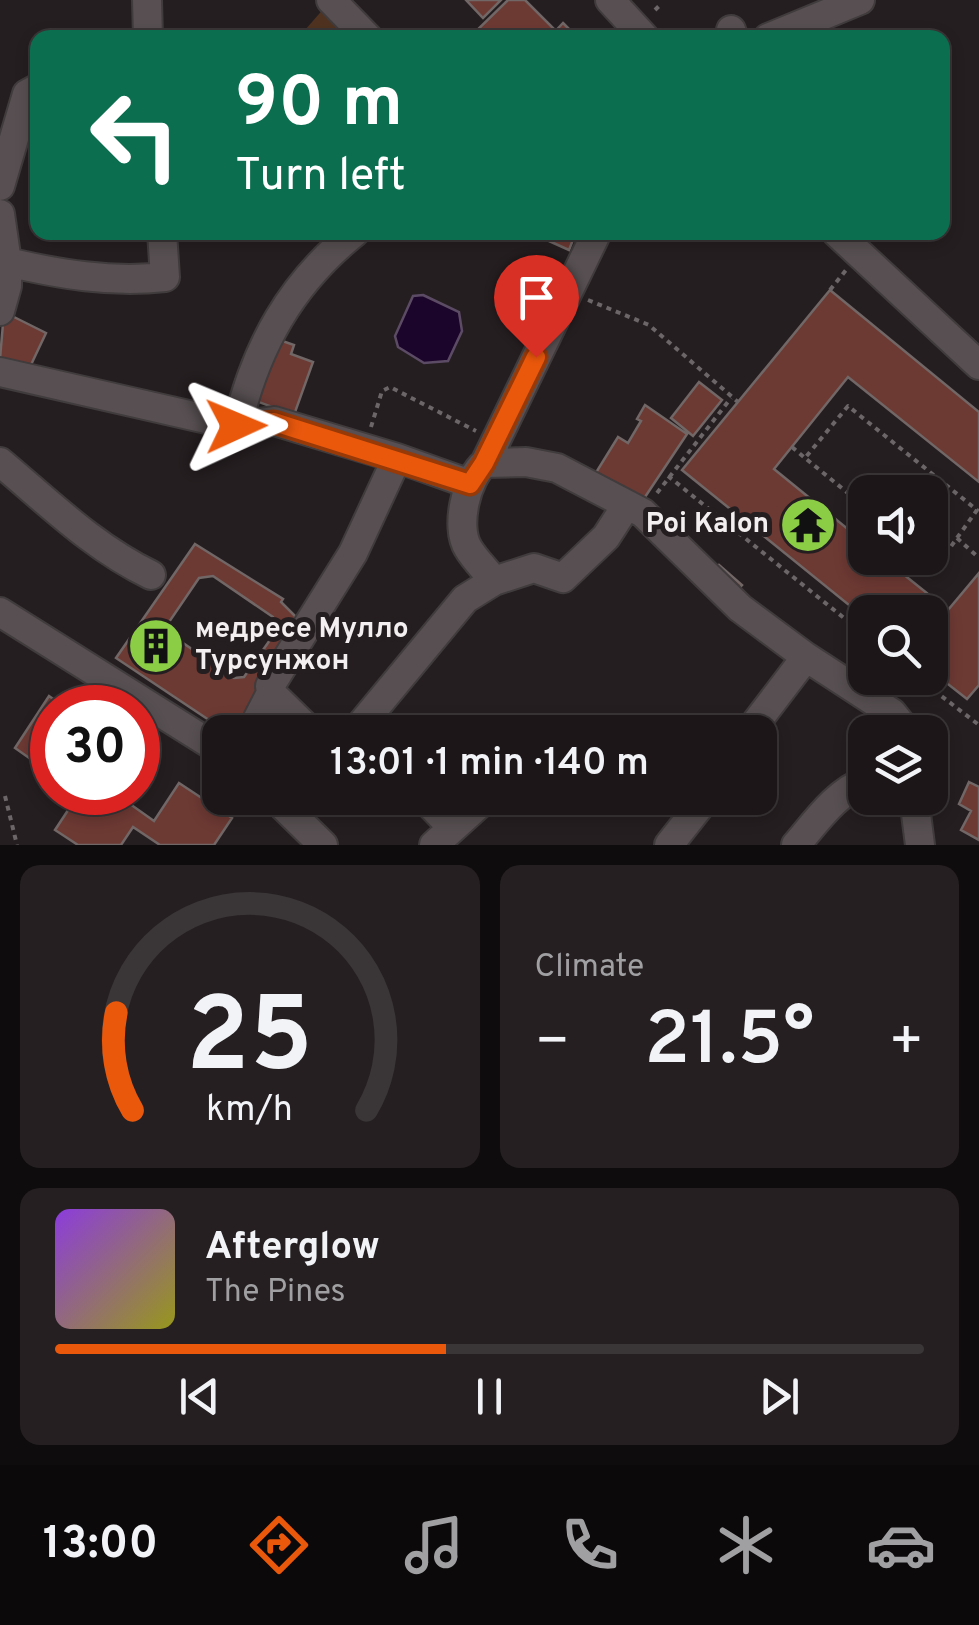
<!DOCTYPE html>
<html lang="en">
<head>
<meta charset="utf-8">
<style>
  :root { --surface:#1c1618; --page:#251f21; --text:#f1f3f6; --muted:#a09fa2; --line:#3a3537; --accent:#ea580c }
  body { margin:0; font-family:Overpass,sans-serif; background:var(--page); color:var(--text); height:100vh; display:flex; flex-direction:column; font-size:38px; white-space:nowrap }
  * { box-sizing:border-box; margin:0 }
  p { font-size:32px; color:var(--muted) }
  .icon { flex:none; width:55px; height:55px; fill:none; stroke:currentColor; stroke-width:2; stroke-linecap:round; stroke-linejoin:round }
  .map { position:relative; height:845px; overflow:hidden }
  .side { display:flex; flex-direction:column; gap:20px; padding:20px; background:#0f0c0d; flex:1 }
  .side>* { flex:none }
  .banner { position:absolute; left:30px; top:30px; width:920px; height:210px; border-radius:20px; box-shadow:0 5px 15px #0003,0 0 0 2px var(--line); background:#0b6e4f; color:#fff; overflow:hidden }
  .buttons { position:absolute; left:848px; top:475px; display:grid; gap:20px }
  .buttons a { display:grid; place-items:center; width:100px; height:100px; border-radius:20px; background:var(--surface); box-shadow:0 5px 15px #0003,0 0 0 2px var(--line); font-size:50px }
  .speed { position:absolute; left:30px; top:685px; display:flex; gap:20px; font-size:50px; font-weight:700; text-align:center }
  .speed>* { display:grid; place-content:center; width:130px; height:130px; border-radius:50%; background:var(--surface); box-shadow:0 5px 15px #0003,0 0 0 2px var(--line); line-height:1 }
  .speed .limit { border:15px solid #d22; background:#fff; color:#111 }
  .pin { position:absolute; display:grid; place-items:center; width:85px; height:85px; color:#fff; margin:-102px -42px; border-radius:50% 50% 50% 0; rotate:-45deg; box-shadow:0 0 10px #0007 }
  .pin .icon { rotate:45deg }
  .me { position:absolute; width:110px; margin:-55px; rotate:89deg; stroke-linejoin:round; filter:drop-shadow(0 0 8px #0008) }
  .turn { display:flex; align-items:center; gap:35px; height:210px; padding:0 40px; font-size:45px }
  .turn .icon { width:130px; height:130px; stroke-width:2.5 }
  .turn b { display:block; font-size:70px; line-height:85px }
  .big { font-size:75px; font-weight:600; line-height:1.1 }
  .side .card { flex:1; display:flex; flex-direction:column; justify-content:center; gap:15px; min-width:0; padding:0 35px; border-radius:20px; background:var(--page) }
  .side .dial { align-items:center; gap:0 }
  .dial svg { height:260px; overflow:visible; fill:none; stroke:var(--line); stroke-width:7; stroke-linecap:round; text-anchor:middle }
  .dial text { fill:var(--text); stroke:none }
  .song { display:flex; align-items:center; gap:30px }
  .cover { width:120px; height:120px; border-radius:15px; background:linear-gradient(135deg,hsl(270 70% 55%),hsl(60 70% 35%)) }
  .played { height:10px; border-radius:5px; background:linear-gradient(90deg,var(--accent) 45%,var(--line) 45%) }
  .keys { display:flex; justify-content:space-around; direction:ltr }
  .heat { display:flex; justify-content:space-between; align-items:center; font-size:55px; direction:ltr }
  .side .tiles { flex:1; display:grid; gap:20px; grid-template-columns:1fr 1fr }
  .card:last-child { grid-column:span 2 }
  .trip { position:absolute; left:202px; top:715px; width:575px; height:100px; border-radius:20px; background:var(--surface); box-shadow:0 5px 15px #0003,0 0 0 2px var(--line); font-weight:600; line-height:100px; text-align:center }
  .menu { display:flex; height:160px; justify-content:space-around; align-items:center; background:#0b090a; color:var(--muted) }
  .menu .icon { width:70px; height:70px }
  .menu .active { color:var(--accent) }
  .menu b { font-size:45px; color:var(--text) }
  .map>svg:first-child { display:block }
  .green { fill:#4f3320 }
  .water { fill:#1c052a; stroke:#5c4b65; stroke-width:2.5 }
  .building { fill:#6d3933; stroke:#706766; stroke-width:2.5; fill-rule:evenodd }
  .lines { fill:none; stroke-linecap:round; stroke-linejoin:round }
  .minor-casing { stroke:#403b3c; stroke-width:32 }
  .path { stroke:#6c6668; stroke-width:4; stroke-dasharray:5 5; stroke-linecap:butt }
  .minor { stroke:#574f51; stroke-width:28 }
  .route-casing { stroke:#983908; stroke-width:25 }
  .route { stroke:#ea580c; stroke-width:18 }
  .labels { text-anchor:middle; dominant-baseline:central; stroke-width:10; stroke-linejoin:round; paint-order:stroke }
  .poi-label { font-size:28px; font-weight:bold; fill:#f3eeef; stroke:#251e20; text-anchor:end }
</style>
</head>
<body>
<div class="map">
<svg width="979" height="845" viewBox="0 0 979 845">
  <rect width="100%" height="100%" fill="#251e20"/>
  <path class="green" d="M326 6 357 37 298 38Z"/>
  <path class="water" d="M423 295 459 312 462 331 448 361 424 363 398 347 395 336 413 296Z"/>
  <path class="building" d="M466 0H501L483 18Z
    M508 0H525L555 30 547 38H514L509 32 503 38H469Z
    M563 23 578 38H549Z
    M529 232H576L569 250Z
    M830 290 979 412V482L848 377 774 469 865 543V558H883L948 610 979 573V685L967 699 930 670V612H865V618L682 470Z
    M4 312 46 333 29 369 0 359Z
    M271 337 294 345 291 354 313 362 294 415 248 398Z
    M699 382 722 400 693 436 671 418Z
    M645 405 687 434 639 506 592 479 618 437 628 443 641 421 637 419Z
    M195 544 283 599 281 602 303 624 233 732H227L116 658ZM213 576 273 617 277 630 244 677 234 678 170 634 169 622 199 578Z
    M719 565 742 585 733 595 711 574Z
    M49 696 66 708H52V774L15 748Z
    M138 752 156 764 138 792Z
    M969 782 979 787V840L961 830 971 811 959 804Z
    M179 783 232 818 214 845H160L133 827 121 845H78L55 830 80 792H137L130 804 154 821Z"/>
  <g class="lines">
    <g class="minor-casing">
      <path id="minor" d="M147 0 148 38
        M331 0 368 38
        M610 0 645 38
        M731 30 734 38
        M768 38 860 0
        M0 186 27 94 38 88
        M0 214 7 262
        M836 232 979 365
        M0 311 7 286V262C59 274 111 283 165 277L162 232
        M0 372 237 426 274 421 397 458 470 484
        M237 426C256 347 290 284 355 232
        M0 462C49 503 93 547 151 575
        M485 463 526 462 557 468 643 513 740 608 806 657 892 713 907 732
        M494 581C486 570 475 560 468 548 455 527 466 478 485 463L597 232
        M0 612 220 750
        M271 693 311 732
        M251 732 271 693 270 686 353 553 397 458
        M355 732 465 599 494 581 534 568 563 578 606 537 626 506
        M749 732 806 657
        M275 798 323 845
        M424 798 452 827
        M914 798 920 845
        M434 845 486 798
        M669 845 706 798
        M796 845C815 823 837 791 865 782"/>
    </g>
    <path class="path" d="M655 10 660 5
      M830 290 846 270
      M588 300 649 325 738 402
      M371 427 382 391 390 387 476 431
      M792 447 805 458
      M668 476 865 635
      M657 493 731 398
      M865 507 805 458 848 406 977 510 937 566 927 558
      M957 538 979 558
      M918 678 979 725
      M5 796 17 845"/>
    <use href="#minor" class="minor"/>
  </g>
  <g class="lines">
    <g class="route-casing">
      <path id="route" d="M236 426 274 422 470 484 484 463 536 357"/>
    </g>
    <use href="#route" class="route"/>
  </g>
  <defs>
    <g id="temple-disc" transform="scale(2.875)"><circle r="9.5" fill="#8bce46" stroke="#251e20"/><path d="M0-6L5-2H3V0L6.5 2.5H4V6H1.5V3h-3V6H-4V2.5H-6.5L-3 0V-2H-5Z" fill="#111"/></g>
    <g id="building-disc" transform="scale(2.875)"><circle r="9.5" fill="#8bce46" stroke="#251e20"/><path d="M-4-6H4V6H1V3H-1V6H-4ZM-2.5-4.3h1.7v1.8h-1.7ZM.8-4.3h1.7v1.8H.8ZM-2.5-1h1.7V.8h-1.7ZM.8-1h1.7V.8H.8Z" fill="#111"/></g>
  </defs>
  <g fill-rule="evenodd">
    <use href="#temple-disc" x="808" y="525"/>
    <use href="#building-disc" x="156" y="646"/>
  </g>
  <g class="labels">
    <g class="poi-label">
      <text x="769" y="525">Poi Kalon</text>
      <text x="195" y="630" text-anchor="start">медресе Мулло<tspan x="195" dy="32">Турсунжон</tspan></text>
    </g>
  </g>
</svg>
<div class="buttons">
<a><svg class="icon" aria-label="sound" viewBox="0 0 24 24"><path d="M4 9h4l5-4v14l-5-4H4zM17 9q2 3 0 6"/></svg></a>
<a><svg class="icon" aria-label="search" viewBox="0 0 24 24"><circle cx="10" cy="10" r="6"/><path d="M15 15l6 6"/></svg></a>
<a><svg class="icon" aria-label="layers" viewBox="0 0 24 24"><path d="M12 4l9 5-9 5-9-5zM3 14l9 5 9-5"/></svg></a>
</div>
<div class="speed"><div class="limit">30</div></div>
<div class="pin" style="left:536px;top:357px;background:#d93025"><svg class="icon" aria-label="arrive" viewBox="0 0 24 24"><path d="M6 21V4h12l-3 4 3 4H6"/></svg></div>
<svg class="me" style="left:236px;top:426px" viewBox="-20 -20 40 40"><path d="M0-17L14 15 0 8-14 15z" fill="#ea580c" stroke="#fff" stroke-width="4"/></svg>
<div class="trip">13:01 · 1 min · 140 m</div>
<div class="banner">
<div class="turn"><svg class="icon" aria-label="left" viewBox="0 0 24 24"><path d="M17 20v-9H6M10 6l-5 5 5 5"/></svg><div><b>90 m</b>Turn left</div></div>
</div>
</div>
<section class="side">
<div class="tiles">
<div class="card dial"><svg viewBox="0 0 100 80">
<path d="M14 69A42 42 0 1 1 86 69"/>
<path d="M14 69A42 42 0 0 1 9 39" stroke="#ea580c"/>
<text x="50" y="56" font-size="32" font-weight="700">25</text>
<text x="50" y="72" font-size="11">km/h</text>
</svg></div>
<div class="card"><p>Climate</p>
<div class="heat"><a>−</a><b class="big">21.5°</b><a>+</a></div>
</div>
<div class="card">
<div class="song"><i class="cover"></i><div><b>Afterglow</b><p>The Pines</p></div></div>
<div class="played"></div>
<div class="keys"><svg class="icon" aria-label="previous" viewBox="0 0 24 24"><path d="M18 5L8 12l10 7zM5 5v14"/></svg><svg class="icon" aria-label="pause" viewBox="0 0 24 24"><path d="M8 5v14M16 5v14"/></svg><svg class="icon" aria-label="next" viewBox="0 0 24 24"><path d="M6 5l10 7-10 7zM19 5v14"/></svg></div>
</div>
</div>
</section>
<nav class="menu">
<b>13:00</b>
<svg class="icon active" aria-label="directions" viewBox="0 0 24 24"><path d="M12 3l9 9-9 9-9-9zM9 14v-3h6M13 9l2 2-2 2"/></svg>
<svg class="icon" aria-label="music" viewBox="0 0 24 24"><path d="M9 18V5l10-2v13"/><circle cx="6" cy="18" r="3"/><circle cx="16" cy="16" r="3"/></svg>
<svg class="icon" aria-label="phone" viewBox="0 0 24 24"><path d="M5 4h4l2 5-3 2q2 4 5 5l2-3 5 2v4C11 20 4 13 5 4z"/></svg>
<svg class="icon" aria-label="climate" viewBox="0 0 24 24"><path d="M12 3v18M4 7l16 10M4 17L20 7"/></svg>
<svg class="icon" aria-label="car" viewBox="0 0 24 24"><path d="M5 17H2v-5l4-1 3-4h7l3 4 3 1v5h-3M9 17h6M6 11h13"/><circle cx="7" cy="17" r="2"/><circle cx="17" cy="17" r="2"/></svg>
</nav>
</body>
</html>
